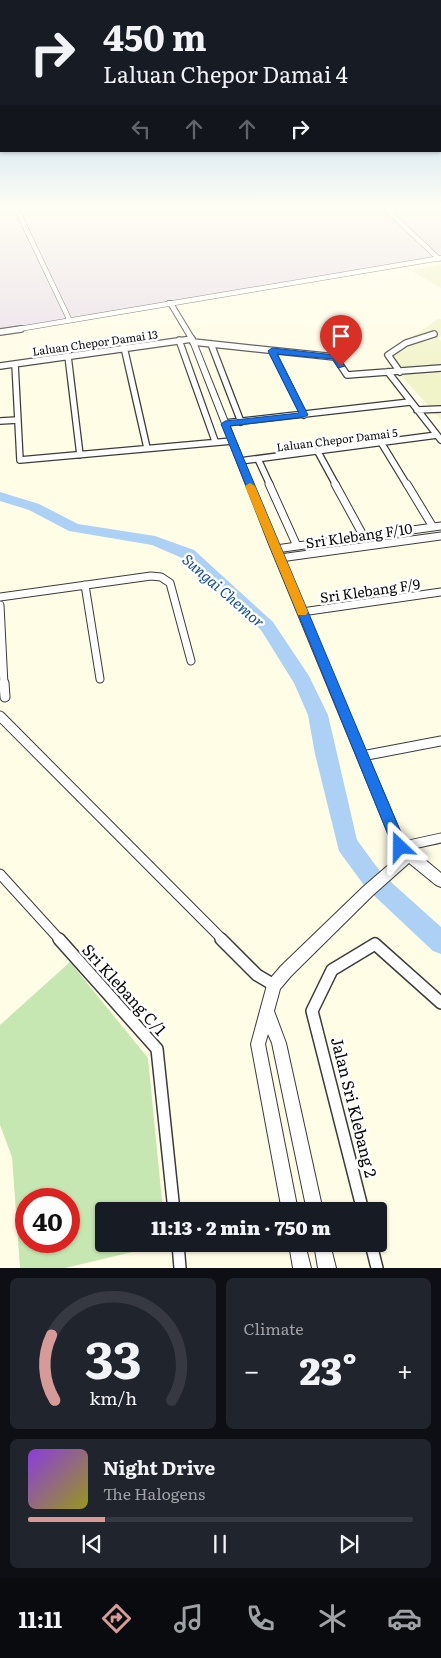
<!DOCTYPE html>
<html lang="en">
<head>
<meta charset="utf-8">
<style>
  :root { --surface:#171b24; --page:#20242c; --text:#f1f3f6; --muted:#9ea1a6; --line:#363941; --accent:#d69b98 }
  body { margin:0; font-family:Literata,serif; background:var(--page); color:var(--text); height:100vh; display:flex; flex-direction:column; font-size:19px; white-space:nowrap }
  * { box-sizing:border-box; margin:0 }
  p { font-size:16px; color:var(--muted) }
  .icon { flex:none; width:28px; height:28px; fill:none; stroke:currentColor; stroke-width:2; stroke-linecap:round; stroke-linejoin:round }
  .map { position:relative; height:1268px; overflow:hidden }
  .details { display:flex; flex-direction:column; gap:10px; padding:10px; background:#0d0f14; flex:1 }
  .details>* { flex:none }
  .guide { position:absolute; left:0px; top:0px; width:441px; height:152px; box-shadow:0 1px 4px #0004; background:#171b24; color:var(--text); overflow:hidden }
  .speed { position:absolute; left:15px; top:1188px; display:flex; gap:10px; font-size:25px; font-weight:700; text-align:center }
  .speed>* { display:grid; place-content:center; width:65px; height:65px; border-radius:50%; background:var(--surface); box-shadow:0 1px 4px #0004; line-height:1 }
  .speed .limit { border:8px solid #d22; background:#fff; color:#111 }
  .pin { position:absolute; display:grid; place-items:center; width:42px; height:42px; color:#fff; margin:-51px -21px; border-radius:50% 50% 50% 0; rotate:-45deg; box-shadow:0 0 5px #0007 }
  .pin .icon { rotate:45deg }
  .me { position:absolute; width:55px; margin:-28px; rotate:337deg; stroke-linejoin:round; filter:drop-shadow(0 0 4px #0008) }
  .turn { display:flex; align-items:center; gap:18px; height:105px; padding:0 20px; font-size:22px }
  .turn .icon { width:65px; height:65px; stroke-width:2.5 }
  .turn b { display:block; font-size:35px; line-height:42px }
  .lanes { display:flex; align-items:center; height:48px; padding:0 20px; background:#0003; justify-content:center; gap:25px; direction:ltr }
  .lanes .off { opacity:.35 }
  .big { font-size:38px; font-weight:800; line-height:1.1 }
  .details .widget { flex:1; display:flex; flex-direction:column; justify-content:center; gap:8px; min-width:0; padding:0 18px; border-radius:8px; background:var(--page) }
  .details .dial { align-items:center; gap:0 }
  .dial svg { height:130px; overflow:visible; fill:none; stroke:var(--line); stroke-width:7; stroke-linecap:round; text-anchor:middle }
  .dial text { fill:var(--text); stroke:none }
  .song { display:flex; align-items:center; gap:15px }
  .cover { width:60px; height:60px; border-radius:8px; background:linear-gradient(135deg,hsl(270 70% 55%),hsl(60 70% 35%)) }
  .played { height:5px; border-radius:2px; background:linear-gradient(90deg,var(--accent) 20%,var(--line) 20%) }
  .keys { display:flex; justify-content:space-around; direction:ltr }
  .heat { display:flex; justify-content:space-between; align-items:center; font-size:28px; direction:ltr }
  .details .tiles { flex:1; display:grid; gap:10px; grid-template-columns:1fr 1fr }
  .widget:last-child { grid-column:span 2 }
  .trip { position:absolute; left:95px; top:1202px; width:292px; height:50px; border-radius:5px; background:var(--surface); box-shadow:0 1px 4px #0004; font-weight:800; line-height:50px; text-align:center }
  .tab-bar { display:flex; height:80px; justify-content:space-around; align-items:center; background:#090b0e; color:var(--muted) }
  .tab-bar .icon { width:35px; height:35px }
  .tab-bar .current { color:var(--accent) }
  .tab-bar b { font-size:22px; color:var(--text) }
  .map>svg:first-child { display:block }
  .industrial { fill:#e9dde9 }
  .farmland { fill:#f1f3c8 }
  .green { fill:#c7e7b2; fill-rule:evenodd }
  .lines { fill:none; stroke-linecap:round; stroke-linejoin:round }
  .river { fill:#acd1f5; fill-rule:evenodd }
  .minor-far4-casing { stroke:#3c3c3c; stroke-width:5.5 }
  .minor-far3-casing { stroke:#3c3c3c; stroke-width:8 }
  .minor-far2-casing { stroke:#3c3c3c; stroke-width:9 }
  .minor-far1-casing { stroke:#3c3c3c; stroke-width:11 }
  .minor-casing { stroke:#3c3c3c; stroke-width:14 }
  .tertiary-casing { stroke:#3c3c3c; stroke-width:2 }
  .minor-far4 { stroke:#fff; stroke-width:4.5 }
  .minor-far3 { stroke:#fff; stroke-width:5.5 }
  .minor-far2 { stroke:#fff; stroke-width:7 }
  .minor-far1 { stroke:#fff; stroke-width:9 }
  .minor { stroke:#fff; stroke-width:11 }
  .tertiary { fill:#fff; fill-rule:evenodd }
  .route { fill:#1a73e8; stroke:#114b97 }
  .slow { fill:#f59e0b }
  .labels { text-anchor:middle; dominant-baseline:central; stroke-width:5; stroke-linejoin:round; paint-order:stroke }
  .far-street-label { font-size:11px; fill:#090909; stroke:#fff }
  .street-label { font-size:14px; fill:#090909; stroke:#fff }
  .water-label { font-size:15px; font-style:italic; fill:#164f98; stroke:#fff }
  .near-street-label { font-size:16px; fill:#090909; stroke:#fff }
</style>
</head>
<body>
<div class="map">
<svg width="441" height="1268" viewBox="0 0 441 1268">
  <rect width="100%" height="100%" fill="#fffde6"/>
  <path class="industrial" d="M0 208H441V258L0 332Z"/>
  <path class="farmland" d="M441 264V288L410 270Z
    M438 319H441V336L438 338 441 341V420L384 356Z"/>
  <path class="green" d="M70 962 148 1058 163 1211H104V1244H166L65 1268H20L12 1157 0 1125V1025ZM26 1199H69V1241H26Z"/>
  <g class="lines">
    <path class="river" d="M0 492 39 504 78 524 155 536 194 550 273 622 309 676 328 715 357 840 382 874 441 927V954L433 951 366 888 339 851 315 754 308 715 294 683 261 630 182 558 152 545 69 531 29 510 0 501Z"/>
    <g class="minor-far4-casing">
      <path id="minor-far4" d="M16 208 69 319
        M385 208 439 259
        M13 330 441 258"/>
    </g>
    <g class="minor-far3-casing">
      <path id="minor-far3" d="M0 332 21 329
        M179 340 215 441
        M193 342 335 357 347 375 441 368
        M211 344 241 422
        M124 347 147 448
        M272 351 304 415
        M68 356 80 455
        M15 364 20 460 232 441
        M0 366 192 339
        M388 372 441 440
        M400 372 388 355 406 343 434 334
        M417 410 441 409
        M0 421 18 420
        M225 423 410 402
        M382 444 407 485
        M318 452 336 485
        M258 459 270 485
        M240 461 437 435"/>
    </g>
    <g class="minor-far2-casing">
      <path id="minor-far2" d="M269 484 297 546
        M335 484 364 537
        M407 484 433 527
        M276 549 441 526
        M280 558 441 536
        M85 585 100 679
        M0 597 151 576 161 577 170 583 191 661
        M0 605 4 685
        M302 612 441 592"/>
    </g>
    <g class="minor-far1-casing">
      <path id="minor-far1" d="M4 683 5 697
        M0 716 223 940
        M362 756 441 741
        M400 847 441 838
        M0 874 60 940"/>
    </g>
    <g class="minor-casing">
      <path id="minor" d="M59 939 157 1049 174 1211
        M221 939 257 975 274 985
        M363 1211 312 1011 332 970 375 944 441 1003
        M178 1244 180 1268
        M371 1244 377 1268"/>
    </g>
    <g class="tertiary-casing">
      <path id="tertiary" d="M168 301H172L195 339 277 544 405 843 441 873V887L436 885 409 863 373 895 291 976 280 989 274 1011 286 1043 323 1211H307L272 1043 268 1034 265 1044 298 1211H282L251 1044 267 985 269 980 281 966 363 887 400 855 394 847 269 544 189 339 167 302Z
        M289 1244H305L311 1268H293Z
        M314 1244H330L336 1268H318Z"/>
    </g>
    <use href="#minor-far4" class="minor-far4"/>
    <use href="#minor-far3" class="minor-far3"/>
    <use href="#minor-far2" class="minor-far2"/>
    <use href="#minor-far1" class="minor-far1"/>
    <use href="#minor" class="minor"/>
    <use href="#tertiary" class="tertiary"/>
  </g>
  <linearGradient id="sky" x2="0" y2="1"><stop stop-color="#90c0ed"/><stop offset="0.54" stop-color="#fffef4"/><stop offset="1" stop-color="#fffef4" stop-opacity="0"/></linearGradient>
  <rect width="441" height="385" fill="url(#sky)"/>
  <path class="route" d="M272 348 335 355 345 366 338 368 333 359 277 354 308 415 304 417 230 426 407 847 405 851 400 853 395 851 393 847 221 424 225 421 299 413 268 351Z"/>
  <path class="slow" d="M250 483 255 486 308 612 306 615H298L297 612 245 486Z"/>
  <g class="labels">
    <g class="far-street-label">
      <text transform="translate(95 342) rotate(-8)">Laluan Chepor Damai 13</text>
      <text transform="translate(337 439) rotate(-7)">Laluan Chepor Damai 5</text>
    </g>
    <g class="street-label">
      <text transform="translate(359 535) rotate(-8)">Sri Klebang F/10</text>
      <text transform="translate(370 590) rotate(-8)">Sri Klebang F/9</text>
    </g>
    <g class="water-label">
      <text transform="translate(224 590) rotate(41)">Sungai Chemor</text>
    </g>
    <g class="near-street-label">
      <text transform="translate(125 989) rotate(48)">Sri Klebang C/1</text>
      <text transform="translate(355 1107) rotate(76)">Jalan Sri Klebang 2</text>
    </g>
  </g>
</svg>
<div class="speed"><div class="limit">40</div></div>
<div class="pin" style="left:341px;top:366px;background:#d93025"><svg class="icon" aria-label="arrive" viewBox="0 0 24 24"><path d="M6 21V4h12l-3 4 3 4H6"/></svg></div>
<svg class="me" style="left:400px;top:847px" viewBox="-20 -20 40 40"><path d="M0-17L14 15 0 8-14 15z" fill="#1a73e8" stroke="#fff" stroke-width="4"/></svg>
<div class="trip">11:13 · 2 min · 750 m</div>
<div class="guide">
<div class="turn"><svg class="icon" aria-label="right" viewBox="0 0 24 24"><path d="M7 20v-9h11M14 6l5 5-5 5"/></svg><div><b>450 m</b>Laluan Chepor Damai 4</div></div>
<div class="lanes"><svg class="icon off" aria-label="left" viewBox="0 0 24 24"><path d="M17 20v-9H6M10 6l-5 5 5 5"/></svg><svg class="icon off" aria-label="ahead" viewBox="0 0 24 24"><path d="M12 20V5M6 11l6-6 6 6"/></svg><svg class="icon off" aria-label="ahead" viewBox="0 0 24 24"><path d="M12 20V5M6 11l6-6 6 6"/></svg><svg class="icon" aria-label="right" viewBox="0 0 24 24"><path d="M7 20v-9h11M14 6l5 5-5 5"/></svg></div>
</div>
</div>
<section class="details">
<div class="tiles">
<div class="widget dial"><svg viewBox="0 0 100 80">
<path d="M14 69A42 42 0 1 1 86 69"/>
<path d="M14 69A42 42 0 0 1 12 29" stroke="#d69b98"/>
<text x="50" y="56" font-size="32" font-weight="700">33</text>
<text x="50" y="72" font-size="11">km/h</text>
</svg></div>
<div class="widget"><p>Climate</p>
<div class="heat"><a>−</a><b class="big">23°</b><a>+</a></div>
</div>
<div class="widget">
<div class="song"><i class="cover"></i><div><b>Night Drive</b><p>The Halogens</p></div></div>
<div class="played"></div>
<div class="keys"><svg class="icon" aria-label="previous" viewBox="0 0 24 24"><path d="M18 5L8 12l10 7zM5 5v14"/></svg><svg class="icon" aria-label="pause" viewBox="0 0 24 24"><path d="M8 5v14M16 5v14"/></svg><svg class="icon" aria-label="next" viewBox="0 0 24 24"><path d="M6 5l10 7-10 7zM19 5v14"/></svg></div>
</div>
</div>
</section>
<nav class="tab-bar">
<b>11:11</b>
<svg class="icon current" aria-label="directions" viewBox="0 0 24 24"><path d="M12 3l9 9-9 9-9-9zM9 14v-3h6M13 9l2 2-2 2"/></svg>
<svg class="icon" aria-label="music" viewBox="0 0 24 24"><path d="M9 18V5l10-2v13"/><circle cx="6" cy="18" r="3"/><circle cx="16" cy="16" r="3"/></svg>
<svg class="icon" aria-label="phone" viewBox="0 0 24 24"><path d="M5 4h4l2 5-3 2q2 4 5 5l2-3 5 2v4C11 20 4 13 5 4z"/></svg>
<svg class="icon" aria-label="climate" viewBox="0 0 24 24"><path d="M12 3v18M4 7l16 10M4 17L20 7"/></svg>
<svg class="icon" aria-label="car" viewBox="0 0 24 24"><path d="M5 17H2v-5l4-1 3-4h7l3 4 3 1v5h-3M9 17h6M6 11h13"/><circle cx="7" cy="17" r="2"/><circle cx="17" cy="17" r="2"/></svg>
</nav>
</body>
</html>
